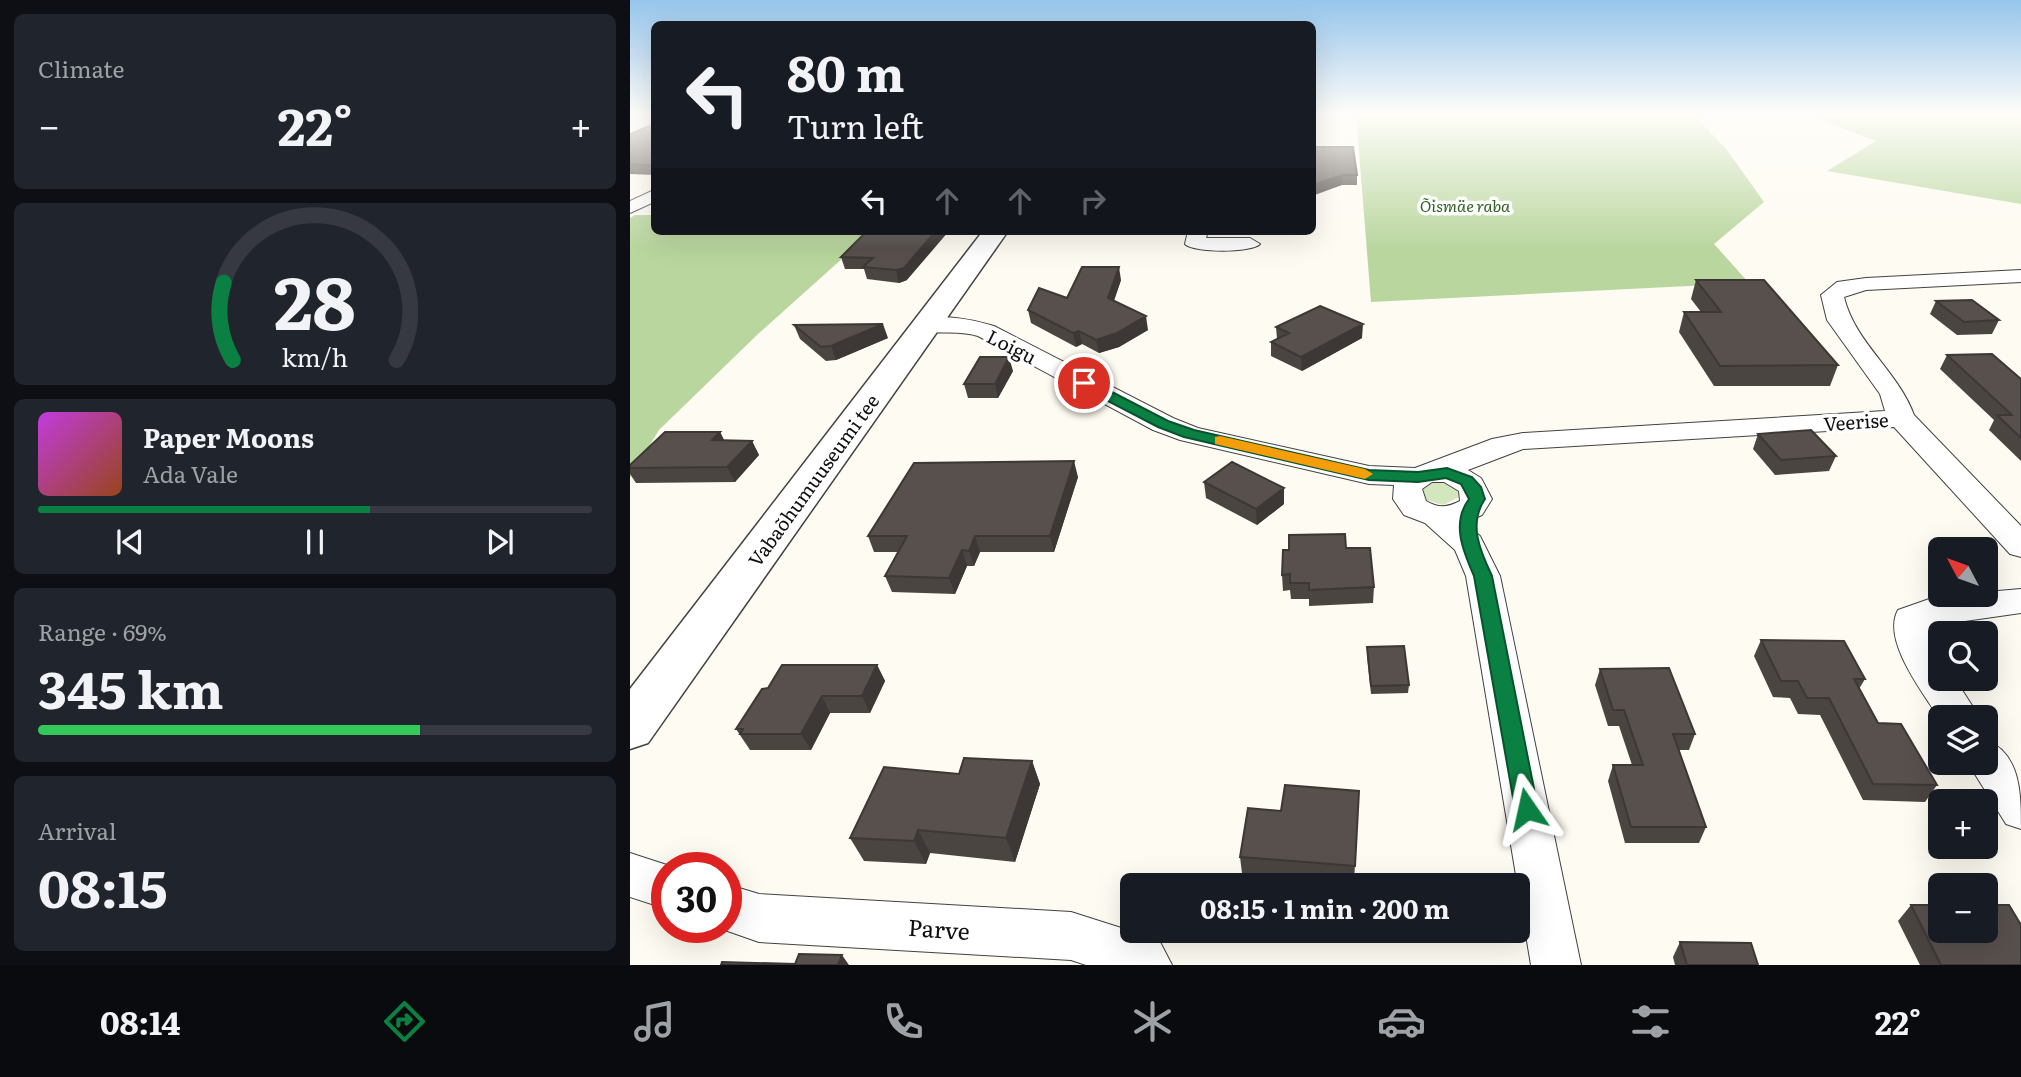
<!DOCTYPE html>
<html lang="en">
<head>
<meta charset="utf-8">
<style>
  :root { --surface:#171b24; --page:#20242c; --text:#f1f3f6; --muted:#9ea1a6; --line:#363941; --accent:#0b8043 }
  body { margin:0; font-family:Literata,serif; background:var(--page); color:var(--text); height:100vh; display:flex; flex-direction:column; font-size:26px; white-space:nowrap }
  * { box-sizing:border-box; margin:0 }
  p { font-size:23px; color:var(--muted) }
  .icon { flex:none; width:38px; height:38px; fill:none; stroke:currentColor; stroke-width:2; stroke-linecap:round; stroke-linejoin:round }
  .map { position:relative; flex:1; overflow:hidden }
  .side { display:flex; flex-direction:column; gap:14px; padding:14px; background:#0d0f14; width:630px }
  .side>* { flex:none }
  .hud { position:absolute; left:21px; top:21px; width:665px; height:214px; border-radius:10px; box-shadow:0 7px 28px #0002; background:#171b24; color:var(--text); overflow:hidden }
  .needle { width:46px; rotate:311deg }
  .buttons { position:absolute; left:1298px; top:537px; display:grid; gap:14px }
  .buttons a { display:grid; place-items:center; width:70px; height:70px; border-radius:10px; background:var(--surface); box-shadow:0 7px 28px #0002; font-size:35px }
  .speed { position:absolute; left:21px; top:852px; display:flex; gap:14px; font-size:35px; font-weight:700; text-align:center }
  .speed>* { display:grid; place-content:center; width:91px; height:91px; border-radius:50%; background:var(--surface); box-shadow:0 7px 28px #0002; line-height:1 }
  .speed .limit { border:10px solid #d22; background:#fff; color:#111 }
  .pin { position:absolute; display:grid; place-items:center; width:60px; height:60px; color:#fff; margin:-30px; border:4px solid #fff; border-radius:50%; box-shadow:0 2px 7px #0007 }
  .me { position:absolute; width:77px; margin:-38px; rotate:349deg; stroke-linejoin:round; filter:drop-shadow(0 0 5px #0008) }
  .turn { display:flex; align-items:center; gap:24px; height:147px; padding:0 21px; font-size:32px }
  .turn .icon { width:91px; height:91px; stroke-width:2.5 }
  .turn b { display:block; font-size:49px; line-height:60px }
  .lanes { display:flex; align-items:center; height:66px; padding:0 21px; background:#0003; justify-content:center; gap:35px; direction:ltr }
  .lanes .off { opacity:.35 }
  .big { font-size:52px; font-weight:700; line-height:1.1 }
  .side .tile { flex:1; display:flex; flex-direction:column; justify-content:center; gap:10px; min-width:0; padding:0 24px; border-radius:10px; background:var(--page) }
  .side .dial { align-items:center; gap:0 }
  .dial svg { height:182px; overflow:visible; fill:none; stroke:var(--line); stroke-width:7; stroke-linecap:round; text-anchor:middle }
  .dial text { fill:var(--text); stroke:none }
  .song { display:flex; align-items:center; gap:21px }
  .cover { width:84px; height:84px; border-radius:10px; background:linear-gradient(135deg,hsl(290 70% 55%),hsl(20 70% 35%)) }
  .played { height:7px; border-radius:4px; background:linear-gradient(90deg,var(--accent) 60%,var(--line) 60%) }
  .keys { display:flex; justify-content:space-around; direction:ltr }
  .heat { display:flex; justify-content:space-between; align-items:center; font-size:38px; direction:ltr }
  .charge { height:10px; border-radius:5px; background:linear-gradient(90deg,#34c759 69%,var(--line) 0) }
  .trip { position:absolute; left:490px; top:873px; width:410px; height:70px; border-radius:10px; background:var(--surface); box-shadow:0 7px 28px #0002; font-weight:700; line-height:70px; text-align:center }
  .tabs { display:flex; height:112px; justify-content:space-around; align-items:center; background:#090b0e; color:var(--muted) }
  .tabs .icon { width:49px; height:49px }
  .tabs .active { color:var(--accent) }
  .tabs b { font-size:32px; color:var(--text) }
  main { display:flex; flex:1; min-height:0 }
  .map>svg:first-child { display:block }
  .green { fill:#d4e6be }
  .forest { fill:#b9d69e }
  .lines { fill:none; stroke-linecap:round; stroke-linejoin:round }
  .minor-casing { stroke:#424242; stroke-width:2 }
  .tertiary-casing { stroke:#424242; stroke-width:3 }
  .minor { fill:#fff; fill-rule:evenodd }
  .tertiary { fill:#fff; fill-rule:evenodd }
  .wall { fill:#4b4541 }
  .shaded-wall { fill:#3d3835 }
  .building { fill:#57504c; stroke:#3d3835; stroke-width:2 }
  .route { fill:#0b8043; stroke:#07532c; stroke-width:2 }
  .slow { fill:#f59e0b }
  .labels { text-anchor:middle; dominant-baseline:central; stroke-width:7; stroke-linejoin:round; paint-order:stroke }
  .far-park-label { font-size:16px; font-style:italic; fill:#336224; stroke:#fff }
  .street-label { font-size:19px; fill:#0f0f0f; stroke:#fff }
  .near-street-label { font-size:23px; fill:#0f0f0f; stroke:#fff }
</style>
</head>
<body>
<main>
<section class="side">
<div class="tile"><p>Climate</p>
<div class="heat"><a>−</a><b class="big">22°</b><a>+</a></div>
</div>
<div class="tile dial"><svg viewBox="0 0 100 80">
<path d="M14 69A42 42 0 1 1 86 69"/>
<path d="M14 69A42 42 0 0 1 10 35" stroke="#0b8043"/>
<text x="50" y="56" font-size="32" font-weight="700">28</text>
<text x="50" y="72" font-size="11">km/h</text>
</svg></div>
<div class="tile">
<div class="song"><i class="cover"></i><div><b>Paper Moons</b><p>Ada Vale</p></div></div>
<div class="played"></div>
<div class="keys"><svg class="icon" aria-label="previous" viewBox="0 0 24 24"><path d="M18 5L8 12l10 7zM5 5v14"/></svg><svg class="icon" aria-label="pause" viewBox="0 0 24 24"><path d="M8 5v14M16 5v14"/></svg><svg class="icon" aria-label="next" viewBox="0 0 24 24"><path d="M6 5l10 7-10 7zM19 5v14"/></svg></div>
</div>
<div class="tile"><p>Range · 69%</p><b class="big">345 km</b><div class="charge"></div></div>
<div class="tile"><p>Arrival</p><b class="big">08:15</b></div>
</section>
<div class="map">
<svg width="1391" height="965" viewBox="0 0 1391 965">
  <rect width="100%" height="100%" fill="#fefbf2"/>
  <path class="green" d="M806 481H815L828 488 829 497 813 505 796 500 792 488Z"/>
  <path class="forest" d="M726 114H1067L1064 115 1097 150 1134 202 1084 244 1119 283 741 302Z
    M1176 114H1391V204L1197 171 1246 141Z
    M5 215H24V231H243L128 334 29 430 0 478V218Z"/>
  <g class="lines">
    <g class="minor-casing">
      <path id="minor" d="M24 190V202L0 213V201Z
        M558 231H578L576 238H620L630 244C622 253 563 253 555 244Z
        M1391 270V282L1236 290 1214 297C1225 343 1268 371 1284 415L1391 526V557L1380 554 1264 427 893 449 838 470 851 478 862 499 852 515 834 523 850 536 870 576 951 965H901L836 576 825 550 795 523 774 515 763 499 764 485 739 484 550 440 523 430 348 336C329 330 309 335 290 330L286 325 290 320C315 314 340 319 364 326L543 418 568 428 739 466 785 468 862 439 893 433 1255 411 1250 394 1197 320 1191 295 1207 282 1236 278ZM814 482 829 491 830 501C817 508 808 508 796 501L792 489 802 482Z
        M1391 589V613L1300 626 1311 657V679H1325L1350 718H1311V721C1294 694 1251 640 1268 610L1305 597 1356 595V592Z
        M1356 740C1391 754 1391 794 1391 829L1376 824 1338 763H1356Z
        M0 853 46 868H37V909L0 897Z
        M96 884 129 894 441 912 529 940 542 965H456L441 960 129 942 89 928H96Z"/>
    </g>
    <g class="tertiary-casing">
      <path id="tertiary" d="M353 231H378L18 743 0 749V689Z"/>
    </g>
    <use href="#minor" class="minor"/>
    <use href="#tertiary" class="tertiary"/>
  </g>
  <path class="wall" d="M24 124V175L0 174V134Z
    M682 147 727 175V185H712Z
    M237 231 277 280 269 283 237 279 234 269H215L211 257Z
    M491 280 484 301 518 330 489 347 469 353 452 344 446 347 401 323 398 310 437 298Z
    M1066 280 1208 365 1200 386H1084L1049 332 1054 312H1071L1061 299Z
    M1306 301 1369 320 1362 334 1327 335 1300 314Z
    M164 325 258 338 206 360 196 361 170 339Z
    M646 327 732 338 672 371 641 356V342L647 339Z
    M1317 355 1391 379V461L1359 430 1364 420 1310 369Z
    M383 371 368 398H338L334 384Z
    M90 432 94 440 122 441 129 455 105 482 6 483 0 474V465Z
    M1128 434 1206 456 1199 471 1145 475 1123 449Z
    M448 477 424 552H350L344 566H337L325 594 262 592 255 576 269 552H244L238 536Z
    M574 482 654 488V504L627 525 576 498Z
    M716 548 744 587 743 603 679 606V599H661L660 590 653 591 652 575Z
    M1131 640 1235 679 1229 689 1248 723 1307 785 1295 802 1233 800 1190 715 1168 714 1160 698 1143 697 1124 656Z
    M737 647 779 685 778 693 741 694 737 656Z
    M247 665 255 681 240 713H200L181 750H120L106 729 138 688Z
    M970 669 1065 734 1059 750H1048L1076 827 1069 843H995L978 781 983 765H1002L989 726H978L965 685Z
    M402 761 410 784 385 862 300 853 296 864 234 861 220 838 329 774Z
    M729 791 724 882 612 873 610 857 651 811Z
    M1281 905 1391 965H1290L1268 921Z
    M1050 942 1128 965H1045L1043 957Z"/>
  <path class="shaded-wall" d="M713 175 712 185 682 196V185Z
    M306 231H319L277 280 269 283 266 270Z
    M489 267 491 280 480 311 478 298Z
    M516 316 518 330 489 347 469 353 466 340Z
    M253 324 258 338 206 360 201 346Z
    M733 324 732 338 672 371 671 357Z
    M449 331 452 344 446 347 443 333Z
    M379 357 383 371 368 398 365 384Z
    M90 432 97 446 82 440Z
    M122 441 129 455 105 482 97 467Z
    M444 461 448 477 424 552 420 536Z
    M654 488V504L627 525 626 509Z
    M345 536 350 552 344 566 339 551Z
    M332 550 337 566 325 594 319 578Z
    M247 665 255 681 240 713 232 696Z
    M192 696 200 713 181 750 171 734Z
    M402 761 410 784 385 862 376 838Z
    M288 830 300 853 296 864 284 841Z
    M212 955 219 965H208Z"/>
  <path class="building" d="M24 124V166L0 164V134Z
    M682 147H723L727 175H713L682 185Z
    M237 231H306L274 268 266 270 233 267 243 258 211 257Z
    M452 267H489L478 298 516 316 487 333 466 340 449 331 443 333 398 310 409 288 437 298Z
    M1066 280H1134L1208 365 1090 366 1054 312H1091Z
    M1342 300 1369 320 1334 322 1306 301Z
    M690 306 733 324 671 357 641 342 659 333 646 327Z
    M253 324 201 346 191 347 164 325Z
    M1362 354 1391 379V438L1367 415H1382L1317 355Z
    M350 357H379L365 384H334Z
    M1181 430 1206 456 1151 460 1128 434Z
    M35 432H90L82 440 122 441 97 467 0 468V465Z
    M444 461 420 536H345L339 551 332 550 319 578 255 576 277 536H238L284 463Z
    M602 462 654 488 626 509 574 482Z
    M715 534 716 548H740L744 587 679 590V583H660V574L652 575 653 550H659V535Z
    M1131 640 1214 641 1235 679H1224L1248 723 1271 724 1307 785 1243 784 1199 698H1177L1168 681H1151Z
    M774 646 779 685 741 686 737 647Z
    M152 665H247L232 696H192L171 734H110L113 729H106L132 689 138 688Z
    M1039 668 1065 734H1043L1076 827H1001L983 765H1013L994 710H983L970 669Z
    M334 758 402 761 376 838 288 830 284 841 220 838 254 767 329 774Z
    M655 785 729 791 725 866 610 857 618 808 651 811Z
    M1281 905H1311V931H1356V905H1379L1391 925V965H1311Z
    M1050 942 1121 943 1128 965H1057Z
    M169 954 212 955 208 965H91L92 962 165 964Z"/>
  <linearGradient id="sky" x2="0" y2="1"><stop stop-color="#96c5ec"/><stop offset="0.46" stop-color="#fffdf9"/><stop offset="1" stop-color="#fffdf9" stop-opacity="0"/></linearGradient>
  <rect width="1391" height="249" fill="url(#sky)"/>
  <path class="route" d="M449 380H459L538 421 564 430 739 470 788 472 817 468 842 477 851 487 855 499C838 524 850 551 862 576L908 809 905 817 897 820 888 817 885 809 844 576C833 551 821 523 839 499L831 484 816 478 788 482 739 480 554 437 528 427 449 386Z"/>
  <path class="slow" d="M590 436 735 469 743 474 735 479 585 444V437Z"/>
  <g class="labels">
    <g class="far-park-label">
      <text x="835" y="205">Õismäe raba</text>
    </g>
    <g class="street-label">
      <text transform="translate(382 346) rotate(27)">Loigu</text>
      <text transform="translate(1226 421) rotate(-4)">Veerise</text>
      <text transform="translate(183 480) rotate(-54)">Vabaõhumuuseumi tee</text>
    </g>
    <g class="near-street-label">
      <text transform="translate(309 928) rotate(4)">Parve</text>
    </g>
  </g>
</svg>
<div class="buttons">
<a><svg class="needle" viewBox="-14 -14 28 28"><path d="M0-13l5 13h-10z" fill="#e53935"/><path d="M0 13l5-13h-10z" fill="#9ea1a6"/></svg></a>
<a><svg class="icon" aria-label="search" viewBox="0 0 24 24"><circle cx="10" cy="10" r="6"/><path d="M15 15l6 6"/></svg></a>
<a><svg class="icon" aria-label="layers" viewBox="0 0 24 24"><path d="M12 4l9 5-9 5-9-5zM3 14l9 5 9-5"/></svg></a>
<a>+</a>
<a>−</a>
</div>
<div class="speed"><div class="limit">30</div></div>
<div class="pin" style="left:454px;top:383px;background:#d93025"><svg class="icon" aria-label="arrive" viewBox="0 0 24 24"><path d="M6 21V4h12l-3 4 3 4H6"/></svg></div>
<svg class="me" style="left:897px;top:809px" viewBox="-20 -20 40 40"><path d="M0-17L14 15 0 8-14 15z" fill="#0b8043" stroke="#fff" stroke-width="4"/></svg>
<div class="trip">08:15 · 1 min · 200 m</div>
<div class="hud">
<div class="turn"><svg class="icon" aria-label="left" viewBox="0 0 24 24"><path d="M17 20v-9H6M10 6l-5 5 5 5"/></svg><div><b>80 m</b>Turn left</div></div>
<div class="lanes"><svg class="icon" aria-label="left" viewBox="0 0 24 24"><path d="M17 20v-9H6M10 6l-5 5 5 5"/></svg><svg class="icon off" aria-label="ahead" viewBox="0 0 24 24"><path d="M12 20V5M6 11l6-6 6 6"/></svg><svg class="icon off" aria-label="ahead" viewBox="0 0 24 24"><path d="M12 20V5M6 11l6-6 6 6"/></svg><svg class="icon off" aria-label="right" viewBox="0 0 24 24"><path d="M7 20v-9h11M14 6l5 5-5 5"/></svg></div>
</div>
</div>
</main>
<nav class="tabs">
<b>08:14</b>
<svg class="icon active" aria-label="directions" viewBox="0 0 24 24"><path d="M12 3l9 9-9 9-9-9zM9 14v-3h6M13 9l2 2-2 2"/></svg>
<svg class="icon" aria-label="music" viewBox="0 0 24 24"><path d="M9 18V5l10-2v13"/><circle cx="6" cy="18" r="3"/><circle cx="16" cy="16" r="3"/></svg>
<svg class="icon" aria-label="phone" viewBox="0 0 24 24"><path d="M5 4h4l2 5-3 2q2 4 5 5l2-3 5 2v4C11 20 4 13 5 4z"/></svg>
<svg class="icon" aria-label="climate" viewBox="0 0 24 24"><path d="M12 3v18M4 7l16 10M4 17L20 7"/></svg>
<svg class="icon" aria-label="car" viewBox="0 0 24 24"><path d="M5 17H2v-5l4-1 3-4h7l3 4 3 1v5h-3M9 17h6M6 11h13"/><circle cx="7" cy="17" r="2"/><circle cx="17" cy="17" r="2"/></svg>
<svg class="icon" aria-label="filters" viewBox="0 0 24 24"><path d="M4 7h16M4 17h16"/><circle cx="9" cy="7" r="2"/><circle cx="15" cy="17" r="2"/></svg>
<b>22°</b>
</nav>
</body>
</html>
